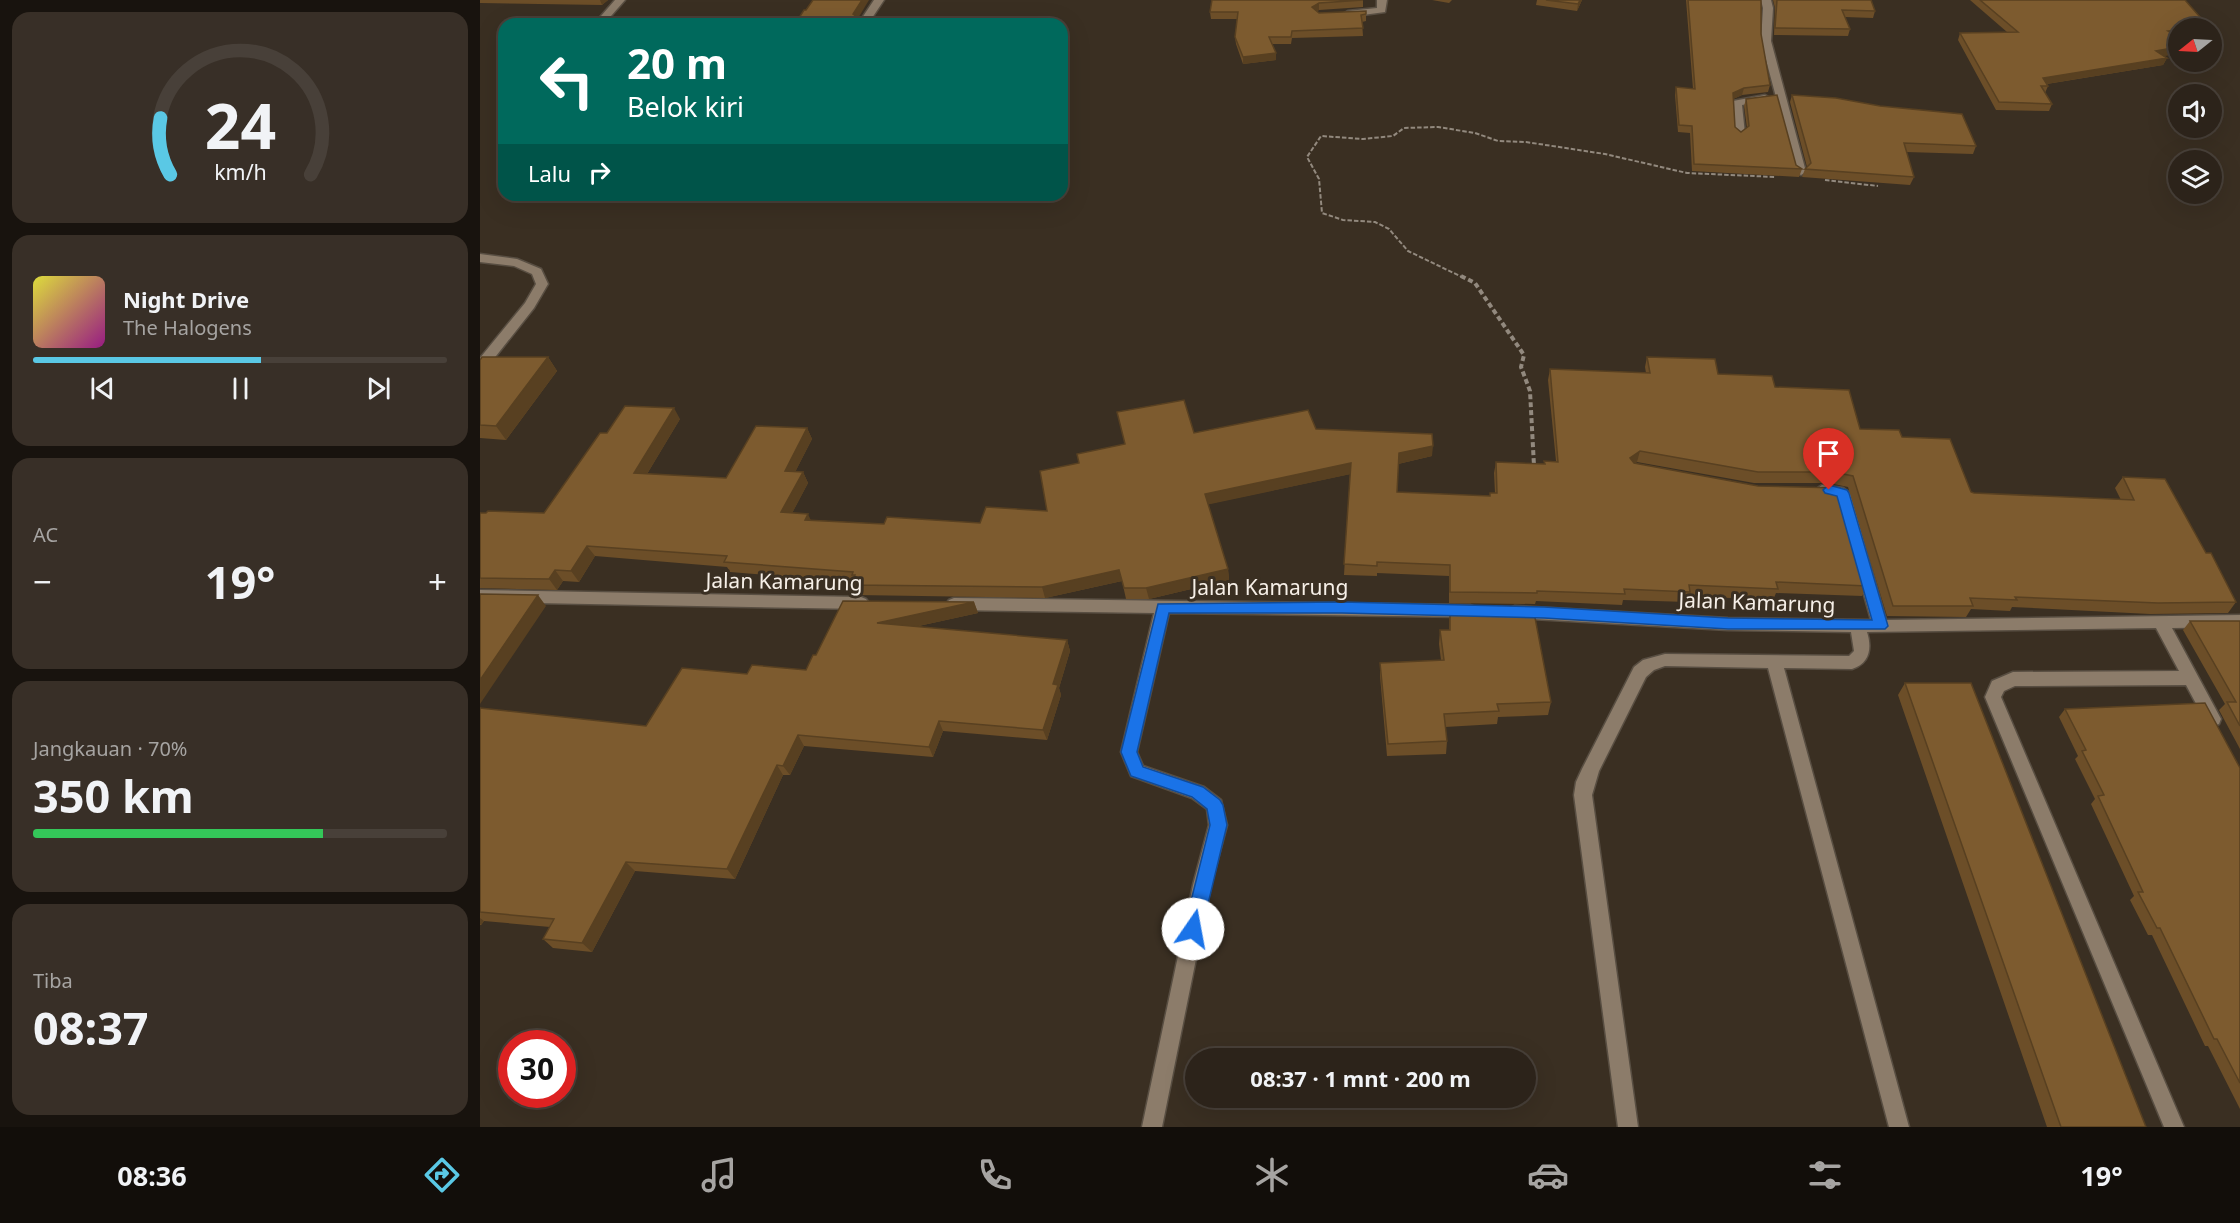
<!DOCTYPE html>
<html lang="id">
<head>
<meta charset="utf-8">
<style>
  :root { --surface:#2c231a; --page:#382f27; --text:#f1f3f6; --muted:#a6a4a2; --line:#484039; --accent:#5ac8e5 }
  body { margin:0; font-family:"Noto Sans",sans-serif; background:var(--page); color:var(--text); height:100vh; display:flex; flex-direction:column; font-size:22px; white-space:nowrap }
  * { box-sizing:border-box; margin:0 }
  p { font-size:20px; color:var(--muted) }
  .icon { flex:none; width:33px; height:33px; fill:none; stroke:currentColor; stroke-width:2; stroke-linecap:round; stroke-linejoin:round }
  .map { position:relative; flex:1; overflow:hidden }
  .sheet { display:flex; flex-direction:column; gap:12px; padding:12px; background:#18130e; width:480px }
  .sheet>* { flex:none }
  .guide { position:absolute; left:18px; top:18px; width:570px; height:183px; border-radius:18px; box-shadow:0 6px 24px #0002,0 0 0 2px var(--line); background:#00695c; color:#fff; overflow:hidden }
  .needle { width:39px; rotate:252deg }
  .controls { position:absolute; left:1688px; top:18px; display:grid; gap:12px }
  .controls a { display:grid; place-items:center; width:54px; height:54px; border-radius:50%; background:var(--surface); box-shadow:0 6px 24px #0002,0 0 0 2px var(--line); font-size:30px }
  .speed { position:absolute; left:18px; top:1030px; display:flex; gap:12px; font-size:30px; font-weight:700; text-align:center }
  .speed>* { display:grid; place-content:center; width:78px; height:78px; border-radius:50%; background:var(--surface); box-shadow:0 6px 24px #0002,0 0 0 2px var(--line); line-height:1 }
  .speed .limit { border:9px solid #d22; background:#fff; color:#111 }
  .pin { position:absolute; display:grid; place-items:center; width:51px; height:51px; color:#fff; margin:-62px -26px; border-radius:50% 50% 50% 0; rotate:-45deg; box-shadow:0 0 6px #0007 }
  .pin .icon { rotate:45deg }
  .me { position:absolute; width:66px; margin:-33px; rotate:12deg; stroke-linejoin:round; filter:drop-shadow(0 0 4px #0008) }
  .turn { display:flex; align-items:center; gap:21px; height:126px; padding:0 30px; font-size:27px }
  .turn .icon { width:78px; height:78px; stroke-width:2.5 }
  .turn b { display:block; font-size:42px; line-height:51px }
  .then { display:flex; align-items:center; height:57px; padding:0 30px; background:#0003; gap:12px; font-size:22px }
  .big { font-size:45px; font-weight:700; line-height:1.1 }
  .sheet .card { flex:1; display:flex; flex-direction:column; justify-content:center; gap:9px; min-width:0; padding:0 21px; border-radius:18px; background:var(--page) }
  .sheet .dial { align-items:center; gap:0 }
  .dial svg { height:156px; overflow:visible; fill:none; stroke:var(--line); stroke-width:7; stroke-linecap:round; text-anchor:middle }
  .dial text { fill:var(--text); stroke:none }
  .song { display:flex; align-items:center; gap:18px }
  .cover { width:72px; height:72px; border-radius:9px; background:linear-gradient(135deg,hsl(60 70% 55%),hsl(310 70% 35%)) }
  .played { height:6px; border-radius:3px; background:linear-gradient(90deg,var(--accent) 55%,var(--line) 55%) }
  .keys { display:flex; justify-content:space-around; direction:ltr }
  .heat { display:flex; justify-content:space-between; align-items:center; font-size:33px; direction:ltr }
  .charge { height:9px; border-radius:4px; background:linear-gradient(90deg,#34c759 70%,var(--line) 0) }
  .trip { position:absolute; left:705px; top:1048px; width:351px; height:60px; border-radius:30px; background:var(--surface); box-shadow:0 6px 24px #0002,0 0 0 2px var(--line); font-weight:700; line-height:60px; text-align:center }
  .menu { display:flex; height:96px; justify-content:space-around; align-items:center; background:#120e0a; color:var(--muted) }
  .menu .icon { width:42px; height:42px }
  .menu .current { color:var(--accent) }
  .menu b { font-size:27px; color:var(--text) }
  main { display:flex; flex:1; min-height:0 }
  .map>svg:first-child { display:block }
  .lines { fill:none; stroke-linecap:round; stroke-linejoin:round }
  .minor-casing { stroke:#584e42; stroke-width:3 }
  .path-far1 { stroke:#92897e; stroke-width:2; stroke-dasharray:4.5 2; stroke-linecap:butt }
  .path { stroke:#92897e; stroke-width:4; stroke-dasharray:5 3; stroke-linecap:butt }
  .minor { fill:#8c7c6a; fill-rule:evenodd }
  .wall { fill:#6c4e28 }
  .shaded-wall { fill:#584021 }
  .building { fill:#7d5b2f; stroke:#584021; stroke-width:1.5 }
  .route { fill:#1a73e8; stroke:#114b97; stroke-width:1.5 }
  .labels { text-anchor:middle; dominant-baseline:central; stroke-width:6; stroke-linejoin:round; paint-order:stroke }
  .street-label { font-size:21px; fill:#f6efe7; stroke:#3a2f22 }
</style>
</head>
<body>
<main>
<section class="sheet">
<div class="card dial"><svg viewBox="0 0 100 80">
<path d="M14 69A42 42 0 1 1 86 69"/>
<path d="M14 69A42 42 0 0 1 9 40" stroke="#5ac8e5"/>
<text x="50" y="56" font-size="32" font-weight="700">24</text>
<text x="50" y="72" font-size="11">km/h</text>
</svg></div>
<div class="card">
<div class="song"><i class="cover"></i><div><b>Night Drive</b><p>The Halogens</p></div></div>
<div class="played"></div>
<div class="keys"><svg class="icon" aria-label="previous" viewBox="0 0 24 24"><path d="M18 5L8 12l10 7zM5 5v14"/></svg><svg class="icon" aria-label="pause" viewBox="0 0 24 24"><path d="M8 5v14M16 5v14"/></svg><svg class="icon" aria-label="next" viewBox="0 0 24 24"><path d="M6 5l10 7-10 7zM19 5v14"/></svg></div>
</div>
<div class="card"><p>AC</p>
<div class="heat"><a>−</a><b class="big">19°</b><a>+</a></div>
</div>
<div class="card"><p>Jangkauan · 70%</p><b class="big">350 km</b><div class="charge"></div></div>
<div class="card"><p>Tiba</p><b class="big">08:37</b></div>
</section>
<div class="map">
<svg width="1760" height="1127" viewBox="0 0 1760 1127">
  <rect width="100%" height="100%" fill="#3a2f22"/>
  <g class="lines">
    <g class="minor-casing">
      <path id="minor" d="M135 0H145L124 24H114Z
        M394 0H404L388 24H378Z
        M897 0H907L905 12 868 17 863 14 868 11 897 8Z
        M1281 0H1291L1293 8 1291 41 1326 172 1321 175 1316 172 1281 41 1283 8Z
        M1285 95 1290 98 1289 100 1262 105 1265 134 1256 136 1253 101Z
        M0 254 37 259 61 269 68 284 54 308 5 370 0 371V358L45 303 56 284 52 274 34 266 0 262Z
        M1342 485 1363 488 1370 493 1406 620 1760 615V627L1692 628 1741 719 1739 724 1733 726 1727 724 1706 685 1535 686 1524 691 1521 697 1704 1127H1684L1505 697 1512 681 1533 672 1699 671 1676 628 1387 632C1392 648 1390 663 1372 669L1304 668 1429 1127H1409L1288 668 1185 666 1174 670 1166 677 1119 771 1112 795 1158 1127H1138L1094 795 1096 782 1102 769 1154 667 1163 660 1185 654 1369 656 1374 651 1371 632 1248 630 1035 618 1030 616 1027 612 1030 608 1035 606 1248 618 1391 620 1357 497 1337 494 1335 490Z
        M0 590 381 597 386 599 389 603 386 607 381 609 0 602Z
        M474 598 990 605 995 607 998 611 995 615 990 617 689 613 657 752 663 766 724 787 741 800 747 825 731 885 682 1127H662L713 885 729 825 727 809 712 798 651 776 641 752 674 613 474 610 469 608 466 604 469 600Z"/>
    </g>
    <path class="path-far1" d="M1345 180 1398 186
      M984 278 928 251 909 229 895 222 863 220 842 213 839 179 827 157 841 136 883 139 913 136 924 128 958 127 995 133 1018 141 1046 142 1125 154 1207 173 1295 177"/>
    <path class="path" d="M981 276 995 283 1044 355 1041 367 1050 391 1054 466"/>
    <use href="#minor" class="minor"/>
  </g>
  <path class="wall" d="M0 0H128L122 5 0 3Z
    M732 0H883V7L839 10 837 11 839 13 886 14V21L882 22 883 36 812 38 811 44H792L796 53V60L763 64 756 44 755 37 757 19H731L730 12Z
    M952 0H972L969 3Z
    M1057 0H1102L1097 11 1056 5Z
    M1206 0H1281V34L1290 85 1288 92 1262 95 1253 99 1255 127 1261 132 1267 128 1264 106 1266 99 1316 165 1322 169 1319 177 1212 171 1210 133 1198 132 1195 95 1196 87 1213 89Z
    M1293 0H1391L1395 11 1393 18 1365 17 1370 29 1368 36 1294 35 1295 8Z
    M1490 0H1705L1698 28V36H1697L1684 56 1687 58 1683 65 1567 84 1568 86 1565 93 1572 104 1569 111 1516 110 1478 40 1480 33 1527 32Z
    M1312 95 1496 146 1493 154 1426 152 1434 177 1430 185 1322 177 1325 169 1327 167 1310 102Z
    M68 357 77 371 26 440 0 438V360Z
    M1167 357 1295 387 1380 429 1422 437 1491 492 1494 493 1641 500 1635 488 1643 477 1726 553 1756 602 1748 613 1670 614 1532 607 1530 611 1491 609 1486 617 1407 616 1368 487 1349 483H1274L1157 462 1155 463 1387 586 1382 596 1296 593 1293 600 1209 596 1207 602 1143 600 1142 605 1056 601 1055 604 969 603V576L897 573V576L864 575 870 474 728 504 748 569 749 580 669 599H646L642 581 565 598 376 595 371 585 372 582 250 572 247 567 115 556 99 582 83 581 77 590 0 588V513H64L127 433 200 419 167 474 246 478 327 428 332 439 315 472H323L328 483 312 513 331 520 404 524 500 523 567 511 599 463 645 444 637 412 714 433 836 429 952 456 918 464 917 492 1009 496 1015 493 1014 473 1016 462 1064 464V461H1076L1068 380 1070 369 1166 373 1165 367Z
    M494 602 498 613 434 627 587 640 590 651 579 688 581 695 567 740 463 731 453 757 324 746 310 775H303L255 879 155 871 112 952 73 948 63 939 70 927 4 921 1 925H0V708L166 726 267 674 326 670 336 655Z
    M970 605 1071 702 1068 715 1018 717 1017 724 965 727 967 741 966 754 907 756 900 676V663L961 660 959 644 960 630H969Z
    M1710 621H1760V749L1739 710 1745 704 1703 630Z
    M1425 683 1666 1127H1567L1418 695Z
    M1585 709 1760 768V1109L1728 1046H1725L1672 935H1668L1650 900 1654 896 1611 804 1615 799 1595 759 1598 756 1579 717Z"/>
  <path class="shaded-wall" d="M120 0H128L122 5Z
    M382 0H389L377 20 379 24H373V14Z
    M1100 0H1102L1097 11 1098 4Z
    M839 3V10L832 14V7Z
    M1727 25 1725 28H1704Z
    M1698 30V36L1685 38 1688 31Z
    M1698 47V54L1672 58 1676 51Z
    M796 53V60L763 64V57Z
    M1687 58 1683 65 1560 85 1563 78Z
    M1264 88 1262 95 1251 100 1253 93Z
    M68 357 77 371 26 440 16 426Z
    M194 408 200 419 161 484 154 473Z
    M327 428 332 439 310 482 305 471Z
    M953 446 952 456 918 464 919 453Z
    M1160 451 1157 462 1148 469 1150 458Z
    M871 463V474L726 505 725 494Z
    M323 472 328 483 307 523 301 512Z
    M328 514 333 525 325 520Z
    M107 546 115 556 99 582 91 571Z
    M748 569 749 580 669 599 666 588Z
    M75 570 83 581 77 590 69 579Z
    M639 570 642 581 565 598 562 587Z
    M58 595 66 606 0 704V680Z
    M494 602 498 613 402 634 397 623Z
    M587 640 590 651 579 688 581 695 567 740 563 730 573 684Z
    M459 721 463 731 453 757 449 747Z
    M318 735 324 746 310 775 303 766Z
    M297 765 303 775 255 879 247 869Z
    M146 862 155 871 112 952 102 943Z
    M0 918 4 921 1 925 0 924Z"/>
  <path class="building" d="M333 0H382L373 14 377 17 373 24H315L324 10H326Z
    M732 0H883L839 3 832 7 839 13 886 11V14L881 15 883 28 812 31 811 37H789L796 53 763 57 755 37 758 12H730Z
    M1066 0H1100L1098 4Z
    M1208 0H1281V34L1290 85 1264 88 1253 93 1255 127 1261 132 1269 126 1266 99 1297 95 1316 165 1322 169 1214 164 1212 126 1199 125 1196 87 1215 89Z
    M1297 0H1391L1395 11 1362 10 1370 29 1295 28Z
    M1500 0H1705L1727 25 1704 28H1698V30L1688 31 1698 37V47L1676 51 1687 58 1563 78 1568 86H1561L1572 104 1519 102 1480 33 1538 32Z
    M1312 95 1356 98 1400 106 1482 114 1496 146 1424 143 1434 177 1325 169 1331 163Z
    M2 357H68L16 426 0 425V360Z
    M1167 357 1235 359 1238 374 1292 376 1295 387 1369 390 1380 429 1419 430 1422 437 1470 439 1491 492 1494 493 1654 500 1643 477 1685 479 1726 553H1731L1756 602 1678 603 1535 597 1537 600 1490 598 1493 606H1413L1373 476 1353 472H1278L1160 451 1150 458 1154 463 1278 486 1360 488 1387 586 1296 582 1298 589 1209 585 1210 592 1144 589 1145 594 1057 591V593L970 592V565L897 562V566L864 564 871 463 725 494 748 569 666 588H644L639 570 562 587 371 585 375 575H372L373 572 244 562 247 556 107 546 91 571 75 570 69 579 0 578V513H6L8 511 64 513 120 433H127L145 406 194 408 154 473 246 478 276 426 327 428 305 471 323 472 301 512 328 514 325 520 404 524 407 517 500 523 506 507 567 511 560 471 599 463 597 454 645 444 637 412 704 400 714 433 828 410 836 429 952 434 953 446 919 453 917 492 1010 496V493H1017L1016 462 1065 464 1064 461 1078 462 1070 369 1170 373Z
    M0 594 58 595 0 680Z
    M363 601 494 602 397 623 587 640 573 684 578 685 563 730 459 721 449 747 318 735 303 766 297 765 247 869 146 862 102 943 63 939 74 919 0 912V708L166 726 202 668 267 674 272 665 326 670 333 655H336Z
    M970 605 1053 607 1071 702 1017 704 1019 711 964 714 967 741 908 744 900 663 964 660 960 630H970Z
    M1710 621H1760V726L1747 702H1756Z
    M1425 683H1491L1666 1127H1581Z
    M1725 703 1760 768V1083L1737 1039H1734L1680 928H1677L1658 892H1663L1618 796 1624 795 1602 751 1606 750 1585 709Z"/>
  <path class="route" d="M1349 485 1367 490 1369 493 1408 626 1405 629H1248L1064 618 862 613H689L657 752 663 767 723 787 740 800 743 805 747 825 722 929 719 935 713 937 707 935 704 929 730 825 727 809 712 797 651 776 641 752 678 604 862 602 1064 607 1248 618 1392 620 1357 496 1345 493 1343 490Z"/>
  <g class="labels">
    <g class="street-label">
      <text transform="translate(304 581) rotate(1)">Jalan Kamarung</text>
      <text x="790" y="587">Jalan Kamarung</text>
      <text transform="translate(1277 602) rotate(2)">Jalan Kamarung</text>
    </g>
  </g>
</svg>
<div class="controls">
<a><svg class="needle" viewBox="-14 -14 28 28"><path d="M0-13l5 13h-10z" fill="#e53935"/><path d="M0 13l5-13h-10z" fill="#a6a4a2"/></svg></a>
<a><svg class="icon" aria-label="sound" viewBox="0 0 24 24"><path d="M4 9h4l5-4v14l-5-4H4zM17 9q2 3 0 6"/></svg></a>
<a><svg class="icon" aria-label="layers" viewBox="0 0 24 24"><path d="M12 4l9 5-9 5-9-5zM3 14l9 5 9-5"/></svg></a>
</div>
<div class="speed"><div class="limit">30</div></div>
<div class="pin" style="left:1349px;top:490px;background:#d93025"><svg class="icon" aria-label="arrive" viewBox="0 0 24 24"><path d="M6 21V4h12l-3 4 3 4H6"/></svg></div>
<svg class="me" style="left:713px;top:929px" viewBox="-20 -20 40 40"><circle r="19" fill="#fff"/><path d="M0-13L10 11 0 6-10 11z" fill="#1a73e8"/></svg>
<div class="trip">08:37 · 1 mnt · 200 m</div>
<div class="guide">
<div class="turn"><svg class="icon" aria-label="left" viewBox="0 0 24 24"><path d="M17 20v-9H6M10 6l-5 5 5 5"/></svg><div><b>20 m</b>Belok kiri</div></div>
<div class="then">Lalu<svg class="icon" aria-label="right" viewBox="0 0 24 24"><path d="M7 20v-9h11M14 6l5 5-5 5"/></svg></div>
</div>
</div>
</main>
<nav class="menu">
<b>08:36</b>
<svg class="icon current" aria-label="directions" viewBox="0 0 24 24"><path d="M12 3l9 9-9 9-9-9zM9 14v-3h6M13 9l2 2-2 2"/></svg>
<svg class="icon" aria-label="music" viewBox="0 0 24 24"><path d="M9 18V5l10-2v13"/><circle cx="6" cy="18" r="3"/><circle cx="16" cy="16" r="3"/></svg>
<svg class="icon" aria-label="phone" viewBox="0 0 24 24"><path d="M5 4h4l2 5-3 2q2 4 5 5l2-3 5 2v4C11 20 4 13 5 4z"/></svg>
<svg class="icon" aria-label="climate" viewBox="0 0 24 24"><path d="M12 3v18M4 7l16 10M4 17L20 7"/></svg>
<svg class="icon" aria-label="car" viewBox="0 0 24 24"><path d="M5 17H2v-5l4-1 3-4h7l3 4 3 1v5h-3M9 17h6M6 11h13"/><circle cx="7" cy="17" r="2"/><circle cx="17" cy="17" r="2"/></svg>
<svg class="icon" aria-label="filters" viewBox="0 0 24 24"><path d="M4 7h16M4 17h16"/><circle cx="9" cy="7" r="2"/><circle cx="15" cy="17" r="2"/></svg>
<b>19°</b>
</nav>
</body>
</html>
